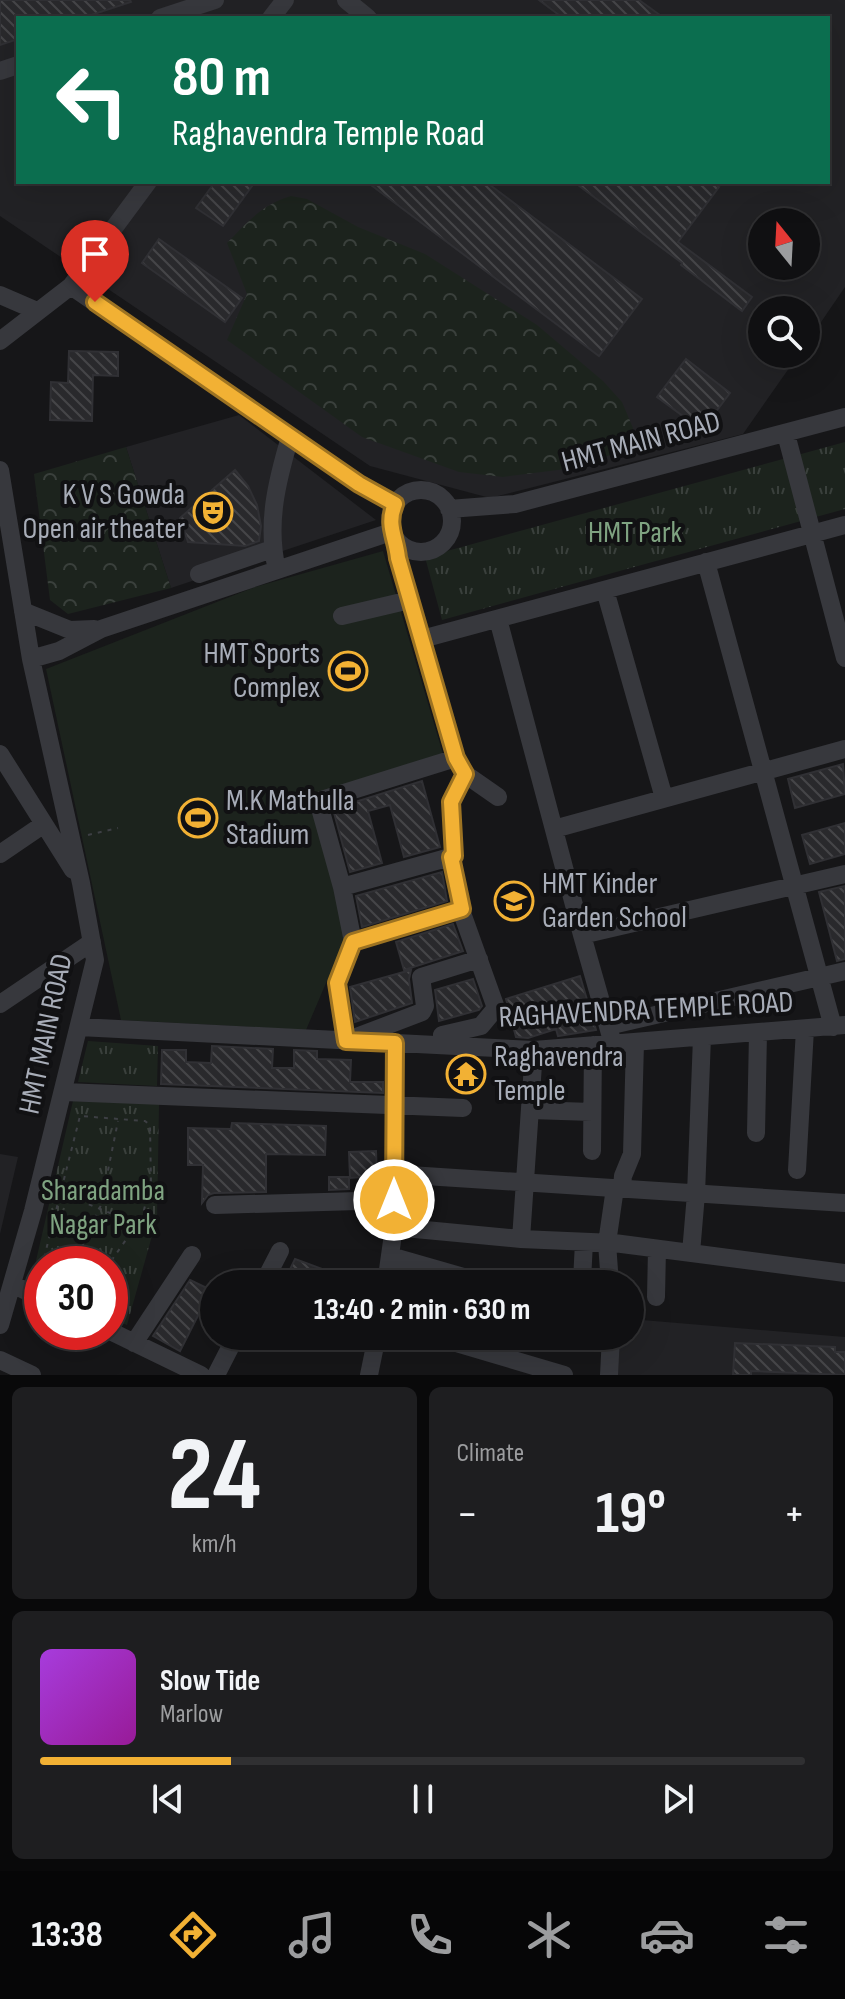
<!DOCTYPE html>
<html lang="en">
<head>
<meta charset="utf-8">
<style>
  :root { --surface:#101012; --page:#1e1e20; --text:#f1f3f6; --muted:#9c9d9f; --line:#303032; --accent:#f2b134 }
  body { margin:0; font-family:"Sofia Sans Condensed",sans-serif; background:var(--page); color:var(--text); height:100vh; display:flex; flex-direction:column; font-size:30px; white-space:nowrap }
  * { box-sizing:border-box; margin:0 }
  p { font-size:26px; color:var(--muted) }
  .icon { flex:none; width:44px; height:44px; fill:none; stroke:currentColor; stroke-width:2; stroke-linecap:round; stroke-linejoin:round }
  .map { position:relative; height:1375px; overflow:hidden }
  .side { display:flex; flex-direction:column; gap:12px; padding:12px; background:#09090a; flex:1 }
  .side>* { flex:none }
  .hud { position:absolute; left:16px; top:16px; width:814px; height:168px; border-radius:0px; box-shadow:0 8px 32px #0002,0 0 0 2px var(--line); background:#0b6e4f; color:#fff; overflow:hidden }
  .needle { width:52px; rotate:342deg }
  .fabs { position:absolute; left:748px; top:208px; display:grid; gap:16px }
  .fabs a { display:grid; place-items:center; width:72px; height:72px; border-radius:50%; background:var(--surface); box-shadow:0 8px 32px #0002,0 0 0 2px var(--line); font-size:40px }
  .speed { position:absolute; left:24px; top:1246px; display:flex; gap:16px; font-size:40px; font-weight:700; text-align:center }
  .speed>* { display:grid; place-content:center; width:104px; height:104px; border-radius:50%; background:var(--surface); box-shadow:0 8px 32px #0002,0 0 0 2px var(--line); line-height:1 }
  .speed .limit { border:12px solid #d22; background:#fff; color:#111 }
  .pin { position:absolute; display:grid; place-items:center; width:68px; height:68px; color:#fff; margin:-82px -34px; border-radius:50% 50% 50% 0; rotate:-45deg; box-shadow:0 0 8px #0007 }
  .pin .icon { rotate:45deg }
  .me { position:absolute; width:88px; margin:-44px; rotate:0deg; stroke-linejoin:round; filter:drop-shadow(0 0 6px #0008) }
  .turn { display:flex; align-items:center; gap:28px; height:168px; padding:0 24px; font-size:36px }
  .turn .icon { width:104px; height:104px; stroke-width:2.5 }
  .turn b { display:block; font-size:56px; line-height:68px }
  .big { font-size:60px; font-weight:700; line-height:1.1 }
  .side .tile { flex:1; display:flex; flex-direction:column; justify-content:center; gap:12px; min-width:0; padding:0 28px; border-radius:12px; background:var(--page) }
  .side .dial { align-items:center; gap:0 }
  .dial b { font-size:104px; line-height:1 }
  .song { display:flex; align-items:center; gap:24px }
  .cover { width:96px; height:96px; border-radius:12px; background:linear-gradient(135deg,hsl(280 70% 55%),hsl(300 70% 35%)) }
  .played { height:8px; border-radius:4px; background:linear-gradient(90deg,var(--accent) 25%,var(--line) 25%) }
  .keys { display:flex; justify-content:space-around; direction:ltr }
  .heat { display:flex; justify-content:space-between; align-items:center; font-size:44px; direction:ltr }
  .side .tiles { flex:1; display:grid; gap:12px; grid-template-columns:1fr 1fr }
  .tile:last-child { grid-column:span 2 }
  .trip { position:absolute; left:200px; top:1270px; width:444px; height:80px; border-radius:40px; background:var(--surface); box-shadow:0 8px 32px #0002,0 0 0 2px var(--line); font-weight:700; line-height:80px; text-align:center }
  .tabs { display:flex; height:128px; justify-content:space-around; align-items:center; background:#060607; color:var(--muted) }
  .tabs .icon { width:56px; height:56px }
  .tabs .active { color:var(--accent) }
  .tabs b { font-size:36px; color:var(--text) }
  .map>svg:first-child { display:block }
  .built { fill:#222225; fill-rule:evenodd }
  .forest { fill:url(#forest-crowns) }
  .park { fill:url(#park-tufts) }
  .garden { fill:#1c231d }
  .building { fill:url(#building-back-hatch); stroke:#303034; stroke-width:2 }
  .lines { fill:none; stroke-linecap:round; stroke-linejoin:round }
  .path { stroke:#3d3f44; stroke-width:2; stroke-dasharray:4 6; stroke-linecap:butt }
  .minor { stroke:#37383d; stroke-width:18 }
  .route-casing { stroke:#9d7322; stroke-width:20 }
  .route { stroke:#f2b134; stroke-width:14 }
  .labels { text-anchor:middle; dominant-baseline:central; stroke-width:8; stroke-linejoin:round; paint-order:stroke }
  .street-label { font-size:30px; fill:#a8adb8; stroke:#111113 }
  .poi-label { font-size:30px; fill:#a8adb8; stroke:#111113; text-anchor:start }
  .park-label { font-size:30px; fill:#7fa381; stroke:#111113 }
</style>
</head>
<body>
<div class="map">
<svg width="845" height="1375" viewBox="0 0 845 1375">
  <defs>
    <pattern id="forest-crowns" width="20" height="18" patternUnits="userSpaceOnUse" patternTransform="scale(2)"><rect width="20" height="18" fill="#1c231d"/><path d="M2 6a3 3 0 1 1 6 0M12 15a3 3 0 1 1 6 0" fill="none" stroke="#3a403c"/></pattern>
    <pattern id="park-tufts" width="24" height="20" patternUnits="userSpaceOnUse" patternTransform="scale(2)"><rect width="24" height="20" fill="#1c231d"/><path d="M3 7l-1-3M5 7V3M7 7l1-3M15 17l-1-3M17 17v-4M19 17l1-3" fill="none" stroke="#3a403c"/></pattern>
    <pattern id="building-back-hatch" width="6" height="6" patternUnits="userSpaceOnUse" patternTransform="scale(2)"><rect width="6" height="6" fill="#29292c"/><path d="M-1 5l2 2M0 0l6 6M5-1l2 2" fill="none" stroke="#454548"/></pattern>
  </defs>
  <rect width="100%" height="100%" fill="#161618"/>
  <path class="built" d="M0 0H845V287L806 344V310H762V354H799L743 434 490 498 370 466 0 216ZM18 18H828V182H18ZM762 222H806V266H762Z
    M239 415 376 520 171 588 126 447Z
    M0 1154 18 1157 0 1234Z
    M630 1319 845 1337V1375H609L613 1336H630Z"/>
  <path class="forest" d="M291 196 307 199 358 227 425 254 537 325 603 381 622 402 633 428 631 435 613 454 574 468 503 477 459 472 362 437 227 340 247 294 227 243C247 222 263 204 291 196Z
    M126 447 171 588 68 614 50 600 34 474Z"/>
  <path class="park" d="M845 442V509L442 620 425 557Z
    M88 1041 158 1046 157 1086 78 1082Z
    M73 1101 159 1104 157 1218 127 1325 110 1317V1264H42V1283L32 1278Z"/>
  <path class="garden" d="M383 551 443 754 313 794 346 936 306 1030 121 1020 46 669 255 587Z"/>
  <path class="building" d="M0 0H130L131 2 82 18H18V39L0 45Z
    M539 0H639L664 18H563Z
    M215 182H255L223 226 196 208Z
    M367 182H486L642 299 599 356Z
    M574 182H711L719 187 678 242 752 297 742 311 681 265 682 263Z
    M159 239 242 298 225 322 142 263Z
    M69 351 118 352V376L93 375 92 421 50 420 51 382 68 383Z
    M686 359 730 393 702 430 657 397Z
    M235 470 248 486 257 505 261 526 259 541 245 546 188 542 180 518Z
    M843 764 845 794 795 808 788 779Z
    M422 781 440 847 404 857 390 805 368 811 382 863 350 872 333 809Z
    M845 823V854L810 864 802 835Z
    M442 872 447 901 362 927 356 896Z
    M845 886V959L837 961 819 892Z
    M453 924 463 951 404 970 396 942Z
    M411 970 409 979 412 1003 355 1022 350 987Z
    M580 976 596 1030 558 1036 556 1029 528 1038 516 1037 506 999Z
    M473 979 482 1006 479 1010 439 1021 435 990Z
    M212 1046 273 1049 272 1068H294V1050L317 1051V1059L351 1060 350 1082H383V1093L161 1084 162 1050H186V1062L211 1063Z
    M232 1123 326 1126 325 1155 266 1154V1192L214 1193 208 1195 202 1203 203 1165H188V1128L231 1129Z
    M376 1151 377 1176 350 1178 349 1152Z
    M329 1177H349V1189L329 1190Z
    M295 1259 360 1283 359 1284H283Z
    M190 1280 211 1290 180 1351 153 1336Z
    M292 1336H337L332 1349 291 1340Z
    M735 1343 835 1347V1352H845V1375L751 1371V1375H733Z"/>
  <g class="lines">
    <path class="path" d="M88 835 118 828
      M61 1193 137 1224
      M48 1264 43 1262 80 1116 145 1121 150 1125 151 1184 142 1217 109 1264
      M74 1264 101 1205 118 1121"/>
    <path class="minor" d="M346 0 368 18
      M160 18 215 0
      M271 18 285 0
      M0 71 18 65
      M71 286 359 484 395 504
      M0 295 37 311
      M0 341 71 286 148 182
      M786 434 845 658
      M0 470 31 659 81 883 95 960 33 1211 0 1325
      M390 521a31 31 0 1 1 62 0a31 31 0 1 1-62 0Z
      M449 509 515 504 845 417
      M397 541 398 558 456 758 465 774 498 797
      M706 562 833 1027
      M277 570C266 524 277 481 290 437
      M199 574 272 549
      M605 590 664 798
      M23 611 70 630 94 629
      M342 616 410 600
      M498 619 582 935 613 1044
      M422 639 845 525
      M31 659 59 651 101 629 391 532
      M0 754 73 870
      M456 758 318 801 342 887 353 942 337 983 346 1041 422 1012 425 1006 421 977 479 959
      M554 829 845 749
      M0 854 44 824
      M342 887 454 856 451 802 465 774
      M582 935 845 874
      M353 942 462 909
      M0 1004 92 942
      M608 1026 845 971
      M79 1027 534 1050 845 1025
      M442 1035 481 1026 496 1008 462 913 451 857
      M64 1092 463 1108
      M531 1110 592 1112
      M756 1133 758 1033
      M592 1151 593 1045
      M797 1170 805 1029
      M394 1174 845 1203
      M622 1188 623 1176 632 1154 635 1043
      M215 1205 394 1200
      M394 1227 521 1239 614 1243 845 1273
      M521 1239 534 1050
      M691 1253 696 1194 702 1037
      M390 1256 488 1284
      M582 1281 584 1242
      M12 1284 42 1299
      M263 1284 280 1251
      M386 1284 394 1227 395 1043
      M610 1284 607 1243 615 1188
      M656 1297 657 1249
      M110 1331 201 1375
      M433 1336 564 1375
      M134 1343 192 1255
      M0 1360 32 1375
      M216 1375 236 1336
      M369 1375 377 1336
      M609 1375 611 1336"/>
  </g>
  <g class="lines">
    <g class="route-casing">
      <path id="route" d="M95 302 359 484 395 504C386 525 396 537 398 558L456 758 465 774 451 802 454 856 451 857 462 909 353 942 337 983 346 1041 395 1043 394 1200"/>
    </g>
    <use href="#route" class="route"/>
  </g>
  <defs>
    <g id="theatre-ring" transform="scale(2)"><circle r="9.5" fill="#111113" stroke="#f2b134" stroke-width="1.5"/><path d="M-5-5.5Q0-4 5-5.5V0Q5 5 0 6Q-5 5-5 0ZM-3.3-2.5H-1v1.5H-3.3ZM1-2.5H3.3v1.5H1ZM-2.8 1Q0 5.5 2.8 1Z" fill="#f2b134"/></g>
    <g id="stadium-ring" transform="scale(2)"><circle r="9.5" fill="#111113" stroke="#f2b134" stroke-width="1.5"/><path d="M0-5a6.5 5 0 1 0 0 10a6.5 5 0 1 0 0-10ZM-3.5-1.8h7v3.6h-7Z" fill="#f2b134"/></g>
    <g id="school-ring" transform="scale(2)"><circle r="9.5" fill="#111113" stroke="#f2b134" stroke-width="1.5"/><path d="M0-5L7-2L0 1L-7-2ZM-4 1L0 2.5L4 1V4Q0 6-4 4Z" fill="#f2b134"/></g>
    <g id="temple-ring" transform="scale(2)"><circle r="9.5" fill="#111113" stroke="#f2b134" stroke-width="1.5"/><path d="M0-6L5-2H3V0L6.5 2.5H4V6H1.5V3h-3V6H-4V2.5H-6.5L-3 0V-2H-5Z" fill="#f2b134"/></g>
  </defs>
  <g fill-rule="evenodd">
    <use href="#theatre-ring" x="213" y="512"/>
    <use href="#stadium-ring" x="348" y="671"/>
    <use href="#stadium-ring" x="198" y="818"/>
    <use href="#school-ring" x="514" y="901"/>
    <use href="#temple-ring" x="466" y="1074"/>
  </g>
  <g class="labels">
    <g class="street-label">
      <text transform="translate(641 442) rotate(-15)">HMT MAIN ROAD</text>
      <text transform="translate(646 1010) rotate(-3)">RAGHAVENDRA TEMPLE ROAD</text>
      <text transform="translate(46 1034) rotate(-78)">HMT MAIN ROAD</text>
    </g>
    <g class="poi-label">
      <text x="185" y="495" text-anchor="end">K V S Gowda<tspan x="185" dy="34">Open air theater</tspan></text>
      <text x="320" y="654" text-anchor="end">HMT Sports<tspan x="320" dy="34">Complex</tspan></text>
      <text x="226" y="801">M.K Mathulla<tspan x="226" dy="34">Stadium</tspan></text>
      <text x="542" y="884">HMT Kinder<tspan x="542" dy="34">Garden School</tspan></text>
      <text x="494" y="1057">Raghavendra<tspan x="494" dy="34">Temple</tspan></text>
    </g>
    <g class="park-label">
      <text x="635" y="533">HMT Park</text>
      <text x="103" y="1191">Sharadamba<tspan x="103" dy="34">Nagar Park</tspan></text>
    </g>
  </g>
</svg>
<div class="fabs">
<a><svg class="needle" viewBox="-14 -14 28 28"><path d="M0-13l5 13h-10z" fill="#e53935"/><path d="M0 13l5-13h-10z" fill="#9c9d9f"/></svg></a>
<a><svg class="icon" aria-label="search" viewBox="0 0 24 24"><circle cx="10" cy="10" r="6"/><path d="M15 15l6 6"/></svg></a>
</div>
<div class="speed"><div class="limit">30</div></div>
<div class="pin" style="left:95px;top:302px;background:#d93025"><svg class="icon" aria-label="arrive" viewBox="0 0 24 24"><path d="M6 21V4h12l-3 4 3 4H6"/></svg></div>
<svg class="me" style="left:394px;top:1200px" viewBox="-20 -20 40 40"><circle r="17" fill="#f2b134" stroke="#fff" stroke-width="3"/><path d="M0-11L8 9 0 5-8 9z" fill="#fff"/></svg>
<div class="trip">13:40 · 2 min · 630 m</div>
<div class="hud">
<div class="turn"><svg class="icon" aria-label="left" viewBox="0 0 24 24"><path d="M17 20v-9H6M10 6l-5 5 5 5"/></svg><div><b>80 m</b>Raghavendra Temple Road</div></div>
</div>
</div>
<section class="side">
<div class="tiles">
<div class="tile dial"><b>24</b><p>km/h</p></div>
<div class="tile"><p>Climate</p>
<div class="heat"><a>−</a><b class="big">19°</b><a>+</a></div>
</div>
<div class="tile">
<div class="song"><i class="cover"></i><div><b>Slow Tide</b><p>Marlow</p></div></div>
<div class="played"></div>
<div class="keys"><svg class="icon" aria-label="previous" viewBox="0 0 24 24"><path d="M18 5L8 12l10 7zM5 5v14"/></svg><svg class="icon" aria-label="pause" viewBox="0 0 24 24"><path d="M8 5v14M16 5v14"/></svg><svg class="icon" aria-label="next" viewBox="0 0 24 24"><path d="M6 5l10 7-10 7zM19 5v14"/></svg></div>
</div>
</div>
</section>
<nav class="tabs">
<b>13:38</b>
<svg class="icon active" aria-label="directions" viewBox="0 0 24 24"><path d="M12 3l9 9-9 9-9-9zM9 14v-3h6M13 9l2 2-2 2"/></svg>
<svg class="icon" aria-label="music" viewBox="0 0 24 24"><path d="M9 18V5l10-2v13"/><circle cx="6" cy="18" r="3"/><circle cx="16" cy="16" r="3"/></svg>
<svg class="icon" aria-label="phone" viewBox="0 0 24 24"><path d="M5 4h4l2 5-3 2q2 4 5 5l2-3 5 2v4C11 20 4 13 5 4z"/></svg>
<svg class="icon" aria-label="climate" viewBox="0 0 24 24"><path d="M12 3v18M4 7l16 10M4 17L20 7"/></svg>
<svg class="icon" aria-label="car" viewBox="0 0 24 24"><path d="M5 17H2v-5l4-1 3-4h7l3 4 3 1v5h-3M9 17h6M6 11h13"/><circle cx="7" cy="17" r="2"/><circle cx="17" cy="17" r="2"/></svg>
<svg class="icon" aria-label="filters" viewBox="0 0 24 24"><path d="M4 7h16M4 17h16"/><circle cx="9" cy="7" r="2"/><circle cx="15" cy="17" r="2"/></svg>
</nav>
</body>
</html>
